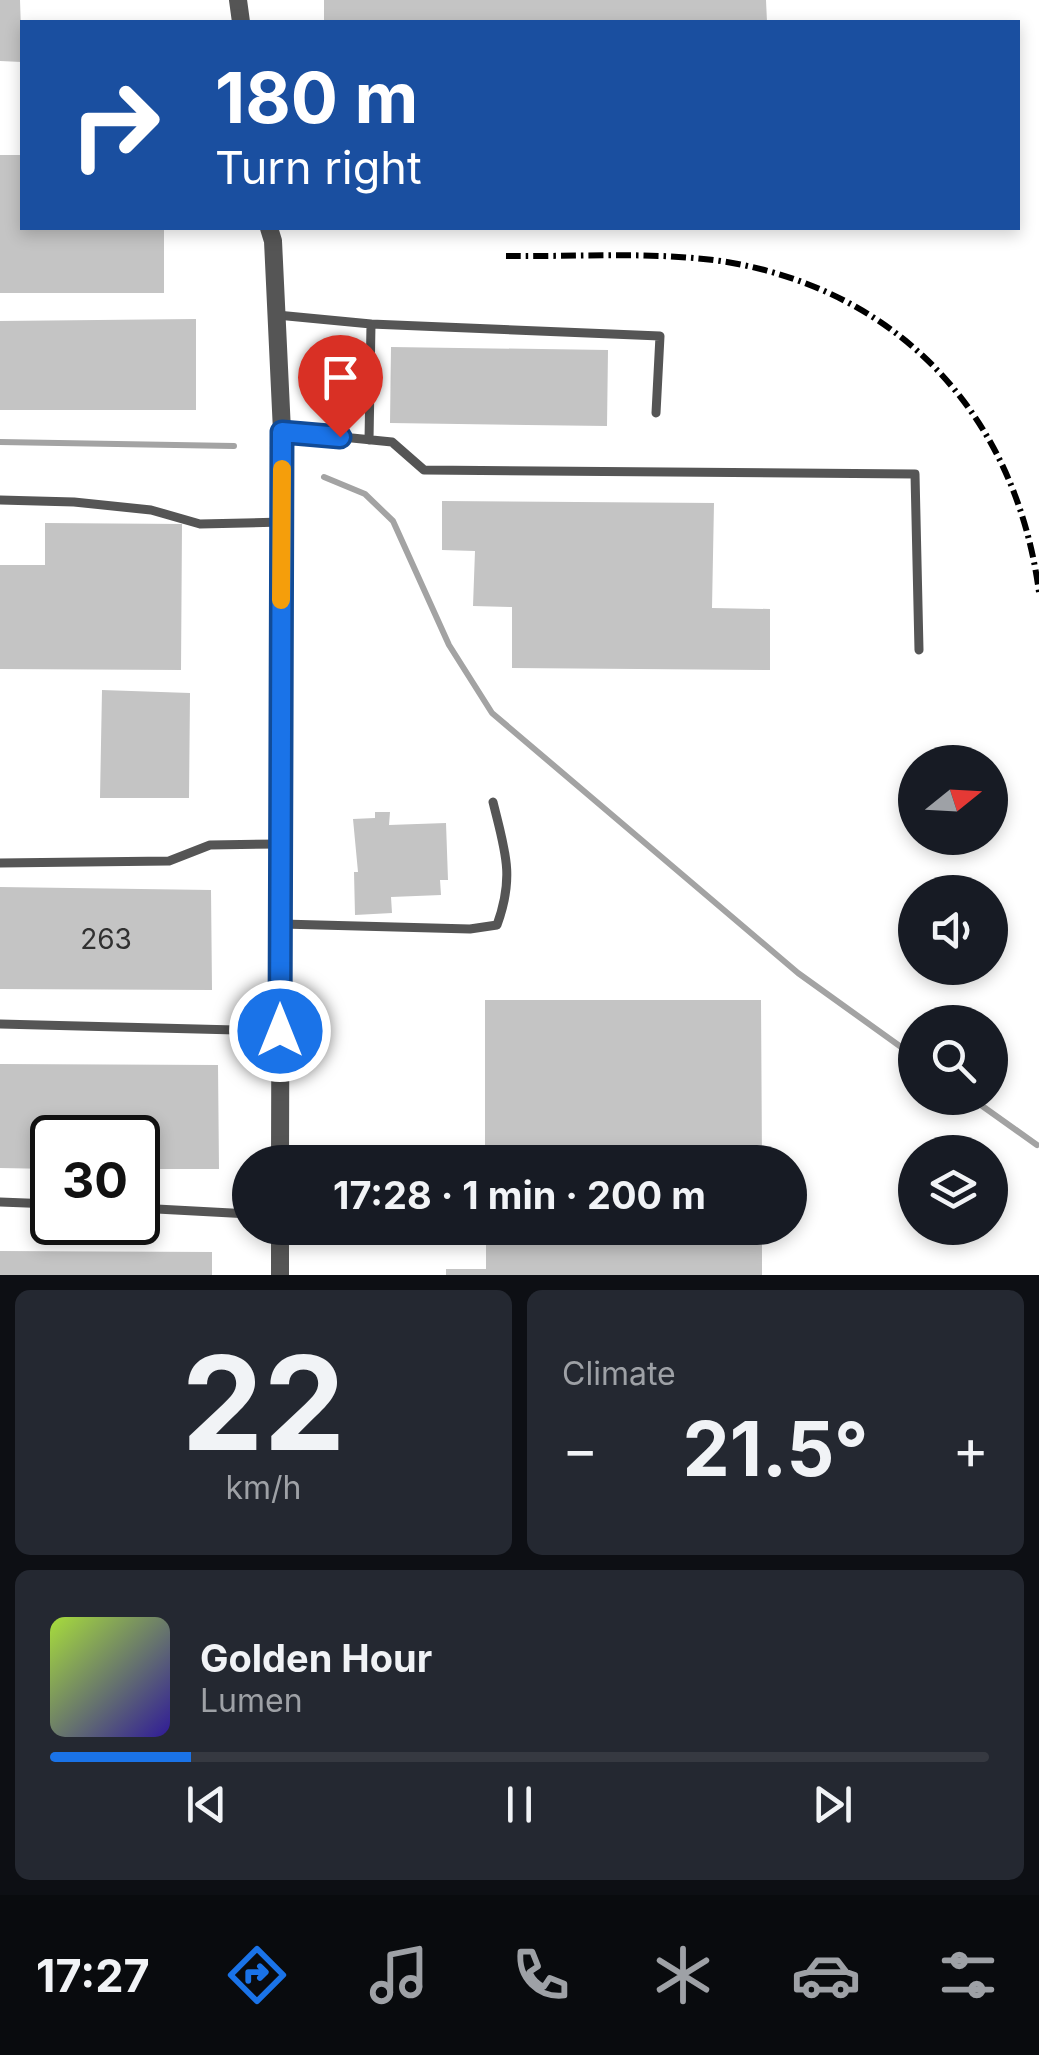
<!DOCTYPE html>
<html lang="en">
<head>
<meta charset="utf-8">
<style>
  :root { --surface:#171b24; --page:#242831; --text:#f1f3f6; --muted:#9ea1a6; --line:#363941; --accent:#1a73e8 }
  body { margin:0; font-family:Inter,sans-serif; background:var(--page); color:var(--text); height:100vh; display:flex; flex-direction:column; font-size:38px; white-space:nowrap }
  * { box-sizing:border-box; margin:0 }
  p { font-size:32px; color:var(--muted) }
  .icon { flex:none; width:55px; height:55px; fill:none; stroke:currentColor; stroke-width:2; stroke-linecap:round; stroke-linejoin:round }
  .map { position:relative; height:1275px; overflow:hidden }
  .side { display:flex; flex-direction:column; gap:15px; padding:15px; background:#0d0f14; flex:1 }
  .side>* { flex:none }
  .hud { position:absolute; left:20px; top:20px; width:1000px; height:210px; border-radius:0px; box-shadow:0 5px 15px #0003; background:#1a4fa0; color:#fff; overflow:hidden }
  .needle { width:65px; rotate:72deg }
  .controls { position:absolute; left:898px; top:745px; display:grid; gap:20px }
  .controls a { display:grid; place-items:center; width:110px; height:110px; border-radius:50%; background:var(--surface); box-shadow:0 5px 15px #0003; font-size:50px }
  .speed { position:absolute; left:30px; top:1115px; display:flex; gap:20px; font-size:50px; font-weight:700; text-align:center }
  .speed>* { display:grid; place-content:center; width:130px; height:130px; border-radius:50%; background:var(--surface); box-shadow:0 5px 15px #0003; line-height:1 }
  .speed .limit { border:5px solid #111; border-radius:15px; background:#fff; color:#111 }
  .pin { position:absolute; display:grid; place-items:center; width:85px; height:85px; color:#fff; margin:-102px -42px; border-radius:50% 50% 50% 0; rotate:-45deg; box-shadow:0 0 10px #0007 }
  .pin .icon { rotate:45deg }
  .me { position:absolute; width:110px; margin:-55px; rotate:0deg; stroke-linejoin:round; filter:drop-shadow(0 0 8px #0008) }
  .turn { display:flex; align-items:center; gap:35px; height:210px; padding:0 30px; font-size:45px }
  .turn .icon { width:130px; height:130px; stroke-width:2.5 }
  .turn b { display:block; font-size:70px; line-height:85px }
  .big { font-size:75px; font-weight:700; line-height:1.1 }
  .side .card { flex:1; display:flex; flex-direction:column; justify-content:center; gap:15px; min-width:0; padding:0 35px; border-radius:15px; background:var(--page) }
  .side .dial { align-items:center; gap:0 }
  .dial b { font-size:130px; line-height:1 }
  .song { display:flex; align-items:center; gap:30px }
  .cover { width:120px; height:120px; border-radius:15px; background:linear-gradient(135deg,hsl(80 70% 55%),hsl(250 70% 35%)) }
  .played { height:10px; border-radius:5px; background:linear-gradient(90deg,var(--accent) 15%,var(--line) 15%) }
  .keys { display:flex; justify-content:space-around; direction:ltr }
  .heat { display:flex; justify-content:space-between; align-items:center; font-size:55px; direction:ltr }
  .side .tiles { flex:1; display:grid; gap:15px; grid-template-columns:1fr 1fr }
  .card:last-child { grid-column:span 2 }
  .trip { position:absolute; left:232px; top:1145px; width:575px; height:100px; border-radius:50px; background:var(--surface); box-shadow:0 5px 15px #0003; font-weight:700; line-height:100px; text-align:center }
  .tabs { display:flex; height:160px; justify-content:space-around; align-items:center; background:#090b0e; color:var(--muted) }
  .tabs .icon { width:70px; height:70px }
  .tabs .current { color:var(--accent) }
  .tabs b { font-size:45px; color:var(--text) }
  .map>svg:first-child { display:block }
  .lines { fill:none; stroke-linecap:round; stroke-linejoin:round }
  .stream { stroke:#a3a3a3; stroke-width:6 }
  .building { fill:#c4c4c4 }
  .lane { stroke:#555; stroke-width:9 }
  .street { stroke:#555; stroke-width:18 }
  .rail { stroke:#000; stroke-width:6; stroke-dasharray:15 5 2.5 5; stroke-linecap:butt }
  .route-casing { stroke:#114b97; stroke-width:25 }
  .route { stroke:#1a73e8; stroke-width:18 }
  .slow { stroke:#f59e0b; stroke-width:18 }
  .labels { text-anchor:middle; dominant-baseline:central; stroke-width:10; stroke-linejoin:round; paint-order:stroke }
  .number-label { font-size:28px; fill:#313131 }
</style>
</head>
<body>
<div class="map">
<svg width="1039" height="1275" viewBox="0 0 1039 1275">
  <rect width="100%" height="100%" fill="#fff"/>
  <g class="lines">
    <path class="stream" d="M0 442 234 446
      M324 477 365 494 393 521 449 645 492 713 798 973 915 1057
      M971 1098 1037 1145"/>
  </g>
  <path class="building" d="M0 0H20L22 62 0 61Z
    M324 0H766L767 22H324Z
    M0 155H22V228H164V293H0Z
    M196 319V410H0V321Z
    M391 347 608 350 607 426 390 423Z
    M442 501 714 503 712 608 770 609V670L512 668V607L473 606 475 551 442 550Z
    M45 523 182 524 181 670 0 669V565H45Z
    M102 690 190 693 189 798H100Z
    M375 812H390L389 825 446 823 448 880H440L441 895 391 897 392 913 355 915 354 872H358L353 819 375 818Z
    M0 887 211 890 212 990 0 989Z
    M485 1000H761L762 1162H485Z
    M0 1064 218 1065 219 1169H138V1138H52V1169L0 1168Z
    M486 1228H762V1275H446V1269H486Z
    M0 1251 212 1252V1275H0Z"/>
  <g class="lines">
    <path class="lane" d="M277 315 371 324 369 440
      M371 324 660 336 656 413
      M282 431 392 442 424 470 915 474 919 650
      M0 500 74 502 151 510 200 524 282 522
      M0 863 169 861 210 845 280 844
      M282 924 470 929 497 925C515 876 505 851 493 802
      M0 1024 280 1031
      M0 1202 52 1204
      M138 1208 250 1214"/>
    <path class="street" d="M238 0 241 22
      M269 228 273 241 282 431 280 1162
      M280 1228V1275"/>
    <path class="rail" d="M506 256C577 257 657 251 727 262 903 292 1016 419 1039 592"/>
  </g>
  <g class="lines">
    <g class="route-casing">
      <path id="route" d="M280 1031 282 432 340 437"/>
    </g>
    <use href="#route" class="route"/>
    <path class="slow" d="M281 600 282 469"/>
  </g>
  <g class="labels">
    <g class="number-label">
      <text x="106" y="939">263</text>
    </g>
  </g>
</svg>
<div class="controls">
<a><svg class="needle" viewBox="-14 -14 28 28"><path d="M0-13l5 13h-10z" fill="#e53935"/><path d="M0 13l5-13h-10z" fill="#9ea1a6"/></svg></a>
<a><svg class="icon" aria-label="sound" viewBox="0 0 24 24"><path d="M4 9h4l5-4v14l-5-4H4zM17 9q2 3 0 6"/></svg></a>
<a><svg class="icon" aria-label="search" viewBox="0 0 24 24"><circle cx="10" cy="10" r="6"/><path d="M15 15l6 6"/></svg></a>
<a><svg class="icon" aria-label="layers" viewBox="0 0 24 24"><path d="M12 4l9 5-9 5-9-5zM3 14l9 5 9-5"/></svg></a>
</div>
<div class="speed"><div class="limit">30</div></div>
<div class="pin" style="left:340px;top:437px;background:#d93025"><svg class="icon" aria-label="arrive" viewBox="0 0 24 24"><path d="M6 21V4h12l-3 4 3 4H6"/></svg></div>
<svg class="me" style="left:280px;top:1031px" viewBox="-20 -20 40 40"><circle r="17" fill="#1a73e8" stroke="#fff" stroke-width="3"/><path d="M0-11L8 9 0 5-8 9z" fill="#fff"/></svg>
<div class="trip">17:28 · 1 min · 200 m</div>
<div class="hud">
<div class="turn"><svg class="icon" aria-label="right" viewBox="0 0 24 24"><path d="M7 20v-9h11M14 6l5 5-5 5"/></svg><div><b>180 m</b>Turn right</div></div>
</div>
</div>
<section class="side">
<div class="tiles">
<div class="card dial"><b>22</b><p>km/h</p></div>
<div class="card"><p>Climate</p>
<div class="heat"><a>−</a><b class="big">21.5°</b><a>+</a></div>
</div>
<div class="card">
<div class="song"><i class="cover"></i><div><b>Golden Hour</b><p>Lumen</p></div></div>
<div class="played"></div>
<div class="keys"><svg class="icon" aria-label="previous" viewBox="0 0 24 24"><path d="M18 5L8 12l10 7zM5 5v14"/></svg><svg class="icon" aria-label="pause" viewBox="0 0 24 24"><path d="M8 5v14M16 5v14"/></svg><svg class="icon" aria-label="next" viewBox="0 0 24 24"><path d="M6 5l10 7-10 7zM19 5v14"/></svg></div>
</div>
</div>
</section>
<nav class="tabs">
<b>17:27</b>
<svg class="icon current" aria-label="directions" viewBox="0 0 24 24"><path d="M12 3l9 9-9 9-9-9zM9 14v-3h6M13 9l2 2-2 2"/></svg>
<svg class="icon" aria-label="music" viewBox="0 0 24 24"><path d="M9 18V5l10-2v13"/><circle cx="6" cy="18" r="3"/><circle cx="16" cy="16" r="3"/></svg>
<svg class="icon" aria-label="phone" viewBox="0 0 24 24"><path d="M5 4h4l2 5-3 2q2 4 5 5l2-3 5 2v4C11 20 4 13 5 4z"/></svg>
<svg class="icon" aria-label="climate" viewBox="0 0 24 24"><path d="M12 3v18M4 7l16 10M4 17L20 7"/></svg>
<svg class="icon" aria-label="car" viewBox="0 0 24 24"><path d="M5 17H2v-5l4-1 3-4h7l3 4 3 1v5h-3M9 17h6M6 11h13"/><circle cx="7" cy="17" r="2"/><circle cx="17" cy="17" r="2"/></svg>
<svg class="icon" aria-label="filters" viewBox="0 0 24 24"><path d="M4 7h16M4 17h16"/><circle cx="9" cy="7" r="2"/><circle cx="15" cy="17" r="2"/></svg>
</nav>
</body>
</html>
